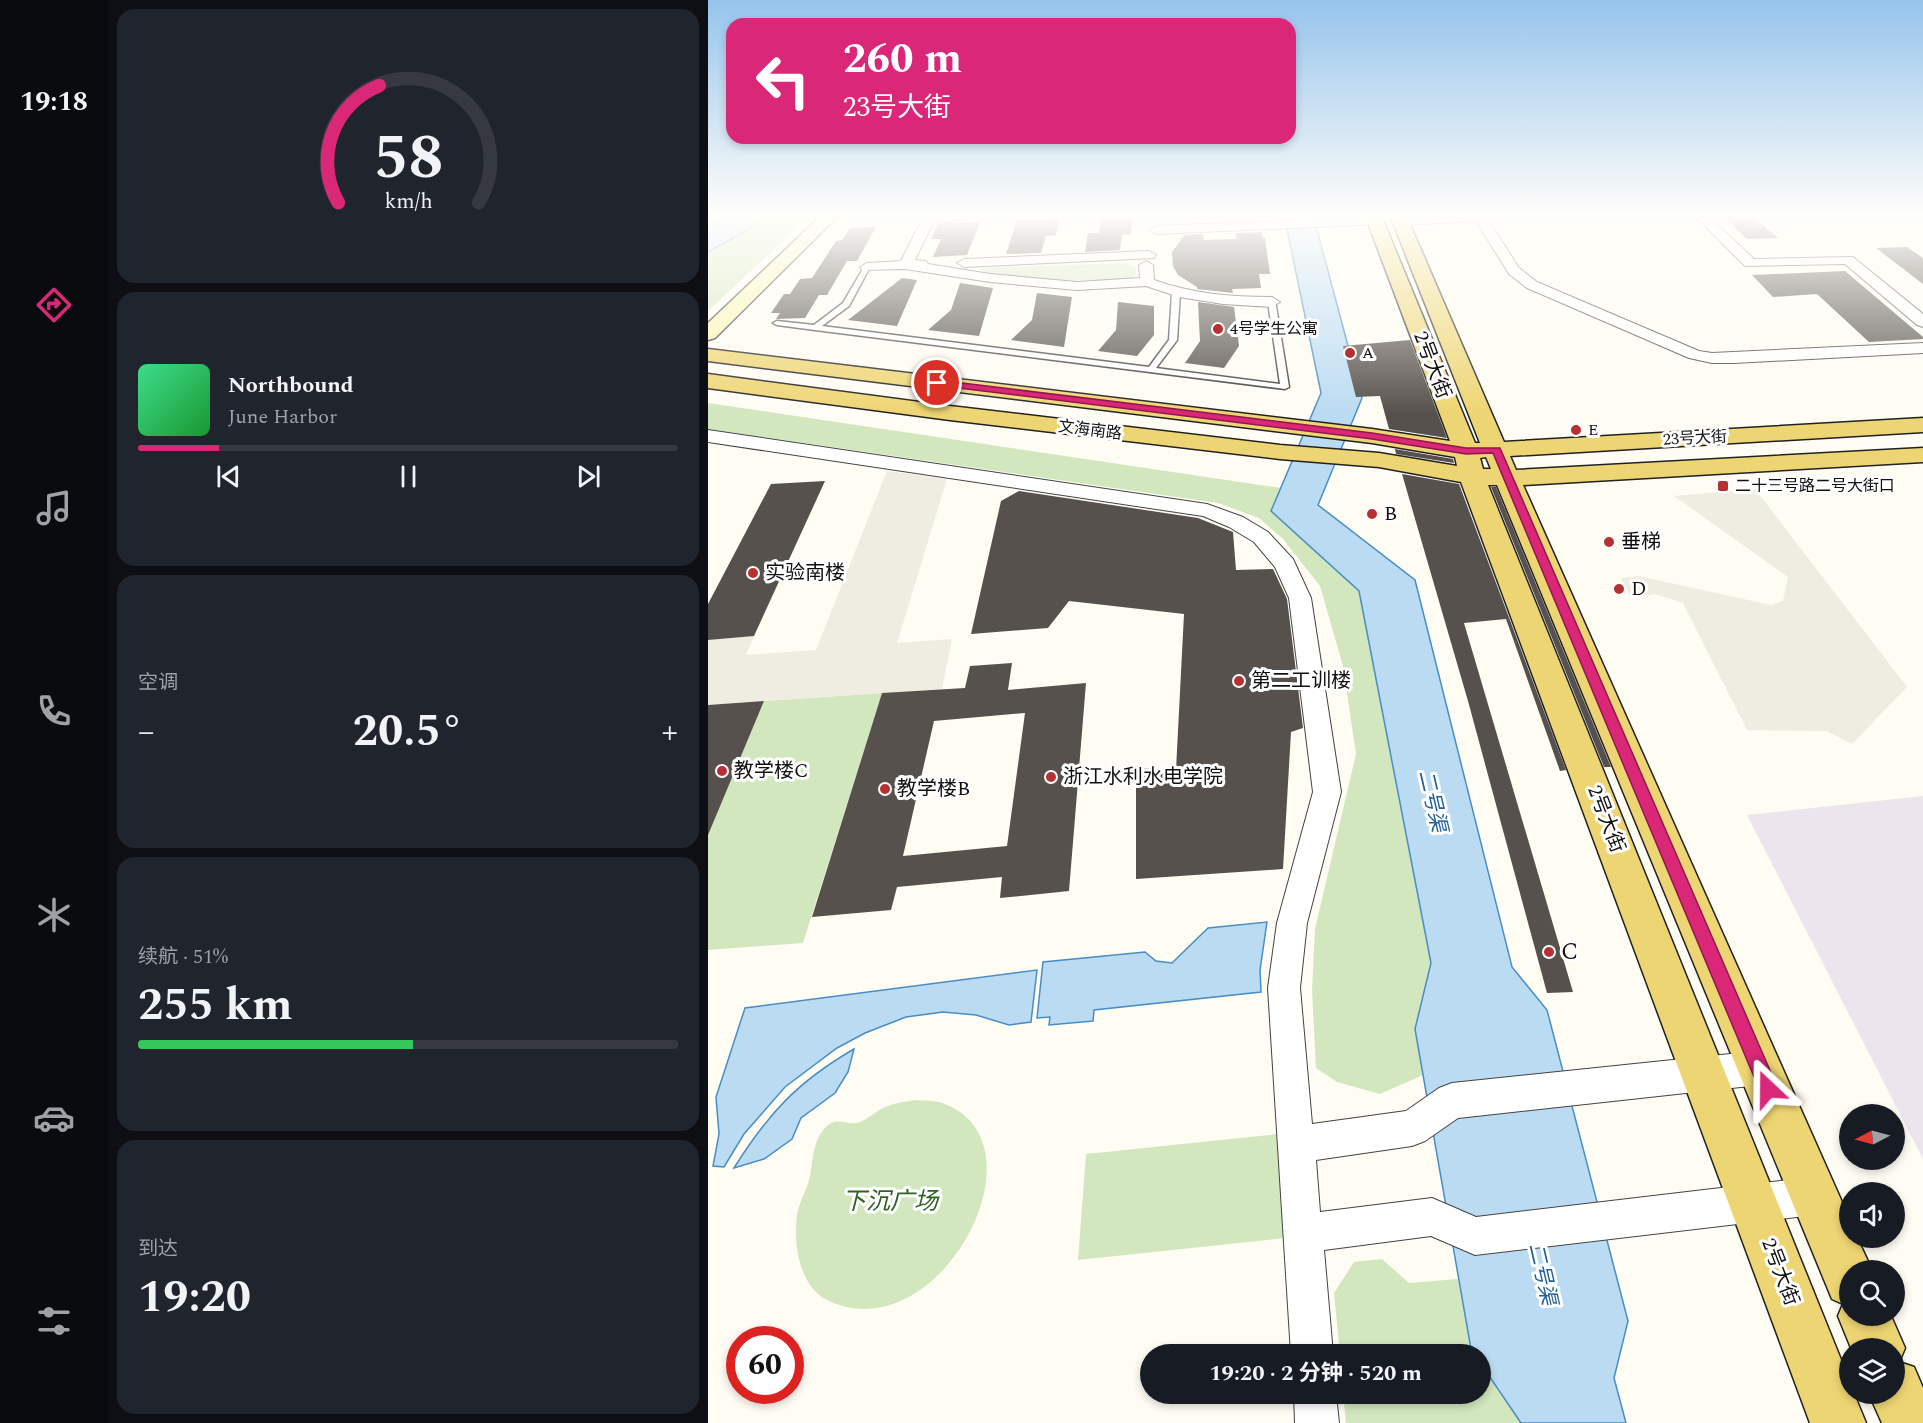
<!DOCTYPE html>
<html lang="zh">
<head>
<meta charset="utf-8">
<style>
  :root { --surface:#171b24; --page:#20242c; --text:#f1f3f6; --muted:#9ea1a6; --line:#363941; --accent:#db2777 }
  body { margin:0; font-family:Spectral,"Noto Sans SC",serif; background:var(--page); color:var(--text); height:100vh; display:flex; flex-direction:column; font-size:22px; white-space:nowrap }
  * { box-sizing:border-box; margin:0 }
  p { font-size:20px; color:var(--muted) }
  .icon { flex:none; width:33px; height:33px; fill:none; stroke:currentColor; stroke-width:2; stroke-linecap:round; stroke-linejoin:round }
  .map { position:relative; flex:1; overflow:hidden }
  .panel { display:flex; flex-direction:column; gap:9px; padding:9px; background:#0d0f14; width:600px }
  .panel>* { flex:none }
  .hud { position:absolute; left:18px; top:18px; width:570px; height:126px; border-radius:18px; box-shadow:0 3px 9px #0003; background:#db2777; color:#fff; overflow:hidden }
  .needle { width:39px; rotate:264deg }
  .controls { position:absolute; left:1131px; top:1104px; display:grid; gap:12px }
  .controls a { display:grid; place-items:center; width:66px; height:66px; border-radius:50%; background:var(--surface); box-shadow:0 3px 9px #0003; font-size:30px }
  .speed { position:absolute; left:18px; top:1326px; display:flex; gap:12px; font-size:30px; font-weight:700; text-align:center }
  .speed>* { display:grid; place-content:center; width:78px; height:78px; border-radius:50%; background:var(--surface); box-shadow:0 3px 9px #0003; line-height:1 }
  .speed .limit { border:9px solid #d22; background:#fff; color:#111 }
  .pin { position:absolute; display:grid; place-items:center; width:51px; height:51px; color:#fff; margin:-26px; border:3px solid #fff; border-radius:50%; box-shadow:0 2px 6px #0007 }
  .me { position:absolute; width:66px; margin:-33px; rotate:337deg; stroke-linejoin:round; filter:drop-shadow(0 0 4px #0008) }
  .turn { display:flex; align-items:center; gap:21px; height:126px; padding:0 18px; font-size:27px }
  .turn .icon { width:78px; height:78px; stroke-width:2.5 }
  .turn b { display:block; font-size:42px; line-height:51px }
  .big { font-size:45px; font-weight:700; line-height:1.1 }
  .panel .card { flex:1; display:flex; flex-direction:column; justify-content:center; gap:9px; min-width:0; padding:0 21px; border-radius:18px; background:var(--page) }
  .panel .dial { align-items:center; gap:0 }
  .dial svg { height:156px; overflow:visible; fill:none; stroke:var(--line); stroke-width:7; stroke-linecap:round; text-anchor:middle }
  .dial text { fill:var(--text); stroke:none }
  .song { display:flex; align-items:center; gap:18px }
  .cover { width:72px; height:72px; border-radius:9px; background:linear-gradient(135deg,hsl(150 70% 55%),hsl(130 70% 35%)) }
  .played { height:6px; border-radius:3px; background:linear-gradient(90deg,var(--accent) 15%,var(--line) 15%) }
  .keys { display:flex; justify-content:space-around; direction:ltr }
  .heat { display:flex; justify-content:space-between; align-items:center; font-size:33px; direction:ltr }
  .charge { height:9px; border-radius:4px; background:linear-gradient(90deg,#34c759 51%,var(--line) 0) }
  .trip { position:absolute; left:432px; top:1344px; width:351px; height:60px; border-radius:30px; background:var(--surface); box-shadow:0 3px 9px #0003; font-weight:700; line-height:60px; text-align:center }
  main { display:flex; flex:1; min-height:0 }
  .tabs { display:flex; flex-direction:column; width:108px; justify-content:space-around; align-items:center; background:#090b0e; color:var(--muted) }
  .tabs .icon { width:42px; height:42px }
  .tabs .active { color:var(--accent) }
  .tabs b { font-size:27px; color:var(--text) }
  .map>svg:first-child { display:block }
  .industrial { fill:#ede5ed }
  .green { fill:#d2e7be }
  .plaza { fill:#efece1 }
  .water { fill:#bbdbf2; stroke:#488dc3; stroke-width:1.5 }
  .building { fill:#57514d; fill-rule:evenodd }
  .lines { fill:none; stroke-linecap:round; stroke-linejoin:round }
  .service-casing { stroke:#434343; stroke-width:3 }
  .minor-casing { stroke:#434343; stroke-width:2 }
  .secondary-casing { stroke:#323232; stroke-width:3 }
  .primary-casing { stroke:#212121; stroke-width:3 }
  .service { fill:#fff; fill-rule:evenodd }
  .minor { fill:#fff; fill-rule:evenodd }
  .secondary { fill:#f9f4b3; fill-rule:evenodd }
  .primary { fill:#eed573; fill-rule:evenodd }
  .route { fill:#db2777; stroke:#8e194d; stroke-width:1.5 }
  .poi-dot { fill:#b63133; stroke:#fff; stroke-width:2 }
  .labels { text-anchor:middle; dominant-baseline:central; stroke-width:6; stroke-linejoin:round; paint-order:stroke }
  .far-poi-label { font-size:16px; fill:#101010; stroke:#fff; text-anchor:start }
  .far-street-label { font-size:16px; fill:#101010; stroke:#fff }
  .street-label { font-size:20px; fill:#101010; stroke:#fff }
  .poi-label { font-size:20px; fill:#101010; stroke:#fff; text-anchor:start }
  .water-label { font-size:21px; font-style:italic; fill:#216099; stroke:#fff }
  .near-poi-label { font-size:24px; fill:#101010; stroke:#fff; text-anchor:start }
  .near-park-label { font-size:24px; font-style:italic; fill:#2f6324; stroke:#fff }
</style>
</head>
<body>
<main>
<nav class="tabs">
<b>19:18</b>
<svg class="icon active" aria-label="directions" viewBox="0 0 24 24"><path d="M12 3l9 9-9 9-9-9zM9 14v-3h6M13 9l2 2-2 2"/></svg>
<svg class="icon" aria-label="music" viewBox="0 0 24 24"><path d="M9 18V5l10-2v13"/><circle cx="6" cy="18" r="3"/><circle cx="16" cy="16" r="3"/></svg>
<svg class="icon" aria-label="phone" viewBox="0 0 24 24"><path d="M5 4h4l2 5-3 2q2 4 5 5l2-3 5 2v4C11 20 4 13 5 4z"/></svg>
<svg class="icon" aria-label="climate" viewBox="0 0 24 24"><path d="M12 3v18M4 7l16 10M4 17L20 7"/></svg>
<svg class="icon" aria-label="car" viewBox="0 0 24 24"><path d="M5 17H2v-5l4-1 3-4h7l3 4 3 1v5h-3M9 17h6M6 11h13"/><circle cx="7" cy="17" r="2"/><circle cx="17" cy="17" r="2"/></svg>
<svg class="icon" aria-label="filters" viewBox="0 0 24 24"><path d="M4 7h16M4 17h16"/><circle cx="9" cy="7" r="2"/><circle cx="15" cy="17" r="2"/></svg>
</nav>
<section class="panel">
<div class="card dial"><svg viewBox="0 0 100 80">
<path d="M14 69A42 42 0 1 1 86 69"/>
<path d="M14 69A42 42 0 0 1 35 9" stroke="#db2777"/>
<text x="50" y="56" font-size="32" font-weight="700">58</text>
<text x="50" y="72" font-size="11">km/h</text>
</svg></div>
<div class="card">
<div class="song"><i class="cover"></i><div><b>Northbound</b><p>June Harbor</p></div></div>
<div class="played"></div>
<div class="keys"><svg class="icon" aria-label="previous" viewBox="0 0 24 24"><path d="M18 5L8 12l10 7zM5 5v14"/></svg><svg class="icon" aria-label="pause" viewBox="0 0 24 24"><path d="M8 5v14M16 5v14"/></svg><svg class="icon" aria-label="next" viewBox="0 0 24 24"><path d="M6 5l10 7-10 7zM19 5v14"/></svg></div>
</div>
<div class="card"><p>空调</p>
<div class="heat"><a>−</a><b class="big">20.5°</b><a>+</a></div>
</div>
<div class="card"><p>续航 · 51%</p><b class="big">255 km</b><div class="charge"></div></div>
<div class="card"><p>到达</p><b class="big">19:20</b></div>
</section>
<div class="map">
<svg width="1215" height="1423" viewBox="0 0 1215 1423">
  <rect width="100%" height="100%" fill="#fefcf3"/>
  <path class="industrial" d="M1215 796V1159L1039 815Z"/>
  <path class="green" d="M0 215H103L0 311Z
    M419 263 428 268V274L425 278 414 280H346L272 273 274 268Z
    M0 403 573 488 563 511 651 591 723 963 707 1029 715 1075 672 1094 629 1082 608 1068 604 990 607 929 648 754 635 666 612 586 575 539 551 518 510 503 0 429Z
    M174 693 95 943 0 950V833L56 701Z
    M207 1100C216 1101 226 1100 234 1103 344 1141 230 1355 119 1300 91 1286 85 1243 89 1215 91 1202 99 1190 102 1177 105 1160 105 1138 119 1126 129 1117 138 1125 149 1123 158 1121 168 1111 177 1107 186 1103 197 1102 207 1100Z
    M570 1134 577 1238 370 1260 378 1154Z
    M674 1259 701 1283 750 1279 763 1349 766 1354H632L626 1293 646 1262Z
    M773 1364 813 1423H638L635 1394H772Z"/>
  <path class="plaza" d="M179 471 239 479 189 643 244 639 234 689 0 705V640L46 636 38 655 108 650Z
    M1047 489 1199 687 1144 744 1119 731 1039 730 975 603 947 594 923 598 913 578 930 576 1063 605 1075 601 1080 577 966 496Z"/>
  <path class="water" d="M1 215H52L40 230 0 252V225L5 223Z
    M576 215H605L654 398 610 505 707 580 804 967 839 1010 920 1321 906 1378 918 1423H813L773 1364 772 1354H766L763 1349 707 1029 723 963 651 591 563 511 613 393Z
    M559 922 552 970 553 992 386 1010 385 1021 341 1025 342 1017 329 1018 335 962 437 952 448 961 464 963 500 928Z
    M329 970 323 1022 301 1025 268 1015 235 1012 198 1017 157 1033 129 1048 77 1087 36 1134 16 1167 5 1166 11 1134 8 1097 37 1008Z
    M146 1049 140 1072 127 1093 93 1118 84 1139 56 1159 26 1168C60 1114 89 1082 146 1049Z"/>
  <path class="building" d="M1013 215H1044L1070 238 1039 239Z
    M425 217 423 234 414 235 412 250 377 252 380 233H391L393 218Z
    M351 218 348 235 338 236 333 253 298 254 309 220Z
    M272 222 259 255 225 257 233 239H223L230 223Z
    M168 227 149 261H139L119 295H111L97 318 68 319 72 313H63L76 294H82L92 279 104 278 128 241 134 240 142 228Z
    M554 232 555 238H557L562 274H551L553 288 524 289 525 293 489 289V287L470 275 465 266 464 252 477 235 495 234 496 240 528 239V233Z
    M1199 247 1215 258V284L1168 248Z
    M1137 271 1215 337V339L1161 342 1109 294 1065 297 1044 275Z
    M194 278 209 280 189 326 140 320Z
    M252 283 285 288 271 336 220 330 243 310Z
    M329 293 364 297 356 347 303 340 324 320Z
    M410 302 446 306V335L429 356 390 351 408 330Z
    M490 302 526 307 531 346 516 368 477 363 492 341Z
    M702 340 739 438 681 429 672 396 648 397 635 346Z
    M687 449 745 459 746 463 688 454Z
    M694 474 751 484 858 770 852 771 798 619 756 623 865 992 839 993 760 701Z
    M117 481 46 636 0 640V604L63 484Z
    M783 487H788L903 767H896Z
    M311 491 490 518 525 532 528 570 565 569 579 599 595 728 583 732 575 869 428 879V768L468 770 476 614 361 601 340 628 263 634 293 501Z
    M304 663 300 690 378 683 361 891 292 898 294 877 189 887 183 910 104 917 174 693 257 688 262 666ZM317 713 299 846 195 856 226 721Z
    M56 701 0 835V705Z"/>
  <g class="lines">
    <g class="service-casing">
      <path id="service" d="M159 265 162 267 141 306 114 326 441 367 461 340 464 293 468 291 472 293 469 340 448 368 572 384 560 302 567 300 581 387 577 389 107 330 69 325 65 323 69 321 106 325 135 303 156 267Z"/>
    </g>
    <g class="minor-casing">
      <path id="minor" d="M216 215H288L282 219 226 221 207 260 218 261 220 264 282 274 369 282 432 278 431 265 438 261 445 265 446 280C485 294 523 297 564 297L572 302 564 307 515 304 471 297 438 286 369 290 282 282 197 269 154 270 152 267 159 263 193 261Z
        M737 215H777L811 268 829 282 991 351 1004 353 1215 343V353L1026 363H1004L981 358 819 288 801 274 768 221 692 225 685 221 692 217Z
        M986 215H999L1046 259 1145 257 1215 314V327L1209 325 1137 264 1037 266Z
        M668 217 673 218 675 221 673 224 448 234 441 230 448 226Z
        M441 251 448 255 446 258 256 267 249 263 256 259Z
        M0 430 499 504 535 517 560 532 585 559 603 598 633 792 599 923 592 988 604 1124 698 1111 731 1088 744 1083 1051 1051 1063 1056 1068 1068 1063 1080 1051 1085 750 1118 717 1141 704 1146 608 1160 612 1212 724 1198 768 1217 1106 1177 1119 1183 1125 1196 1119 1209 1106 1215 767 1255 723 1236 616 1250 625 1354H583L560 988 569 923 605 792 581 598 567 567 546 542 521 527 495 516 0 442Z
        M586 1394H628L631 1423H587Z"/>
    </g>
    <g class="secondary-casing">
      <path id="secondary" d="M114 215H131L7 338 0 340V323Z"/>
    </g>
    <g class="primary-casing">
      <path id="primary" d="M657 215H673L767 443H772L682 215H698L796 442 1215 418V432L802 456 808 470 1215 448V462L815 485 1142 1220V1238H1149L1164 1270H1142V1316H1183L1197 1348 1191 1362 1206 1367 1215 1388V1423H1174L1161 1394H1186V1348H1143L1130 1316 1135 1304 1124 1299 789 485H780L1142 1382V1394H1146L1158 1423H1102L753 482 671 467 572 459 242 420 0 388V374L242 406 572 445 671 453 749 466 747 457 664 443 0 361V349L664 429 742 441ZM778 457 783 469H775L772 458Z"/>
    </g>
    <use href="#service" class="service"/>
    <use href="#minor" class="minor"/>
    <use href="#secondary" class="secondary"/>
    <use href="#primary" class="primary"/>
  </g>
  <linearGradient id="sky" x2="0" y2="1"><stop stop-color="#96c4ec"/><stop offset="0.52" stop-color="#fffefa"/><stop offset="1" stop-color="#fffefa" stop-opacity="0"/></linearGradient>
  <rect width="1215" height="414" fill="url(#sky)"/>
  <path class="route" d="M229 380 664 433 758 448H792L1067 1082 1070 1089 1067 1096 1060 1098 1054 1096 785 453 758 454 664 439 226 385 224 383Z"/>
  <g class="poi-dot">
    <circle cx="510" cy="329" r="6"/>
    <circle cx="642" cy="353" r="6"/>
    <circle cx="868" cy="430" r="6"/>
    <rect x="1009" y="480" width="12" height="12" rx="3"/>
    <circle cx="664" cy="514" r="6"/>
    <circle cx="901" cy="542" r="6"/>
    <circle cx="45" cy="573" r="6"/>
    <circle cx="911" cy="589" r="6"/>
    <circle cx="531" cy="681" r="6"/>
    <circle cx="14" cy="771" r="6"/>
    <circle cx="343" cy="777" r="6"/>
    <circle cx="177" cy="789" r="6"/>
    <circle cx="841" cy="952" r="6"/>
  </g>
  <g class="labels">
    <g class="far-poi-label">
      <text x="522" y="329">4号学生公寓</text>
      <text x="654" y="353">A</text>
      <text x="880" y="430">E</text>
      <text x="1027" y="486">二十三号路二号大街口</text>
    </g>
    <g class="far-street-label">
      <text transform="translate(382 430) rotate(7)">文海南路</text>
      <text transform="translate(987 438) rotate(-3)">23号大街</text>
    </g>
    <g class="street-label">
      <text transform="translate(724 365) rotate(69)">2号大街</text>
      <text transform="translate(898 819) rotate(69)">2号大街</text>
      <text transform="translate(1072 1272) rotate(69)">2号大街</text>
    </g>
    <g class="poi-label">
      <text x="676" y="514">B</text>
      <text x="913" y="542">垂梯</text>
      <text x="57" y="573">实验南楼</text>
      <text x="923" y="589">D</text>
      <text x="543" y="681">第二工训楼</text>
      <text x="26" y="771">教学楼C</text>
      <text x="355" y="777">浙江水利水电学院</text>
      <text x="189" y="789">教学楼B</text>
    </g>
    <g class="water-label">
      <text transform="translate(724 801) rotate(77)">二号渠</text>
      <text transform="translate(834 1274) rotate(77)">二号渠</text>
    </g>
    <g class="near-poi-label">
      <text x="853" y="952">C</text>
    </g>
    <g class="near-park-label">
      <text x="182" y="1202">下沉广场</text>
    </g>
  </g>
</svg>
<div class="controls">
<a><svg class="needle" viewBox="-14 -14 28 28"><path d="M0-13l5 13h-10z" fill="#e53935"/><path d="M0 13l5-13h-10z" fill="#9ea1a6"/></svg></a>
<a><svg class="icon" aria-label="sound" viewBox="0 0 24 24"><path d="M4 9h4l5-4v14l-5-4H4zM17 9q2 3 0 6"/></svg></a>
<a><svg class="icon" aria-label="search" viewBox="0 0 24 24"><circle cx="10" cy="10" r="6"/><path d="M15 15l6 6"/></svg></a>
<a><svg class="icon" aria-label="layers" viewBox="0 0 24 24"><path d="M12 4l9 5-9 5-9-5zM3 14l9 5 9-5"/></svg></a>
</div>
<div class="speed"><div class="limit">60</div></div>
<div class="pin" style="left:229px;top:383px;background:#d93025"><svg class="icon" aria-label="arrive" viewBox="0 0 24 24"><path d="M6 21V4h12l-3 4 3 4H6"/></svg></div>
<svg class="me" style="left:1060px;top:1089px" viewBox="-20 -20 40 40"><path d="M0-17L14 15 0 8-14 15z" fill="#db2777" stroke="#fff" stroke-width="4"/></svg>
<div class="trip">19:20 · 2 分钟 · 520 m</div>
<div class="hud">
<div class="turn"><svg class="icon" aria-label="left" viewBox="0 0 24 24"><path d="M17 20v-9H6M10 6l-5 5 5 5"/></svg><div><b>260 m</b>23号大街</div></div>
</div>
</div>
</main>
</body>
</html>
